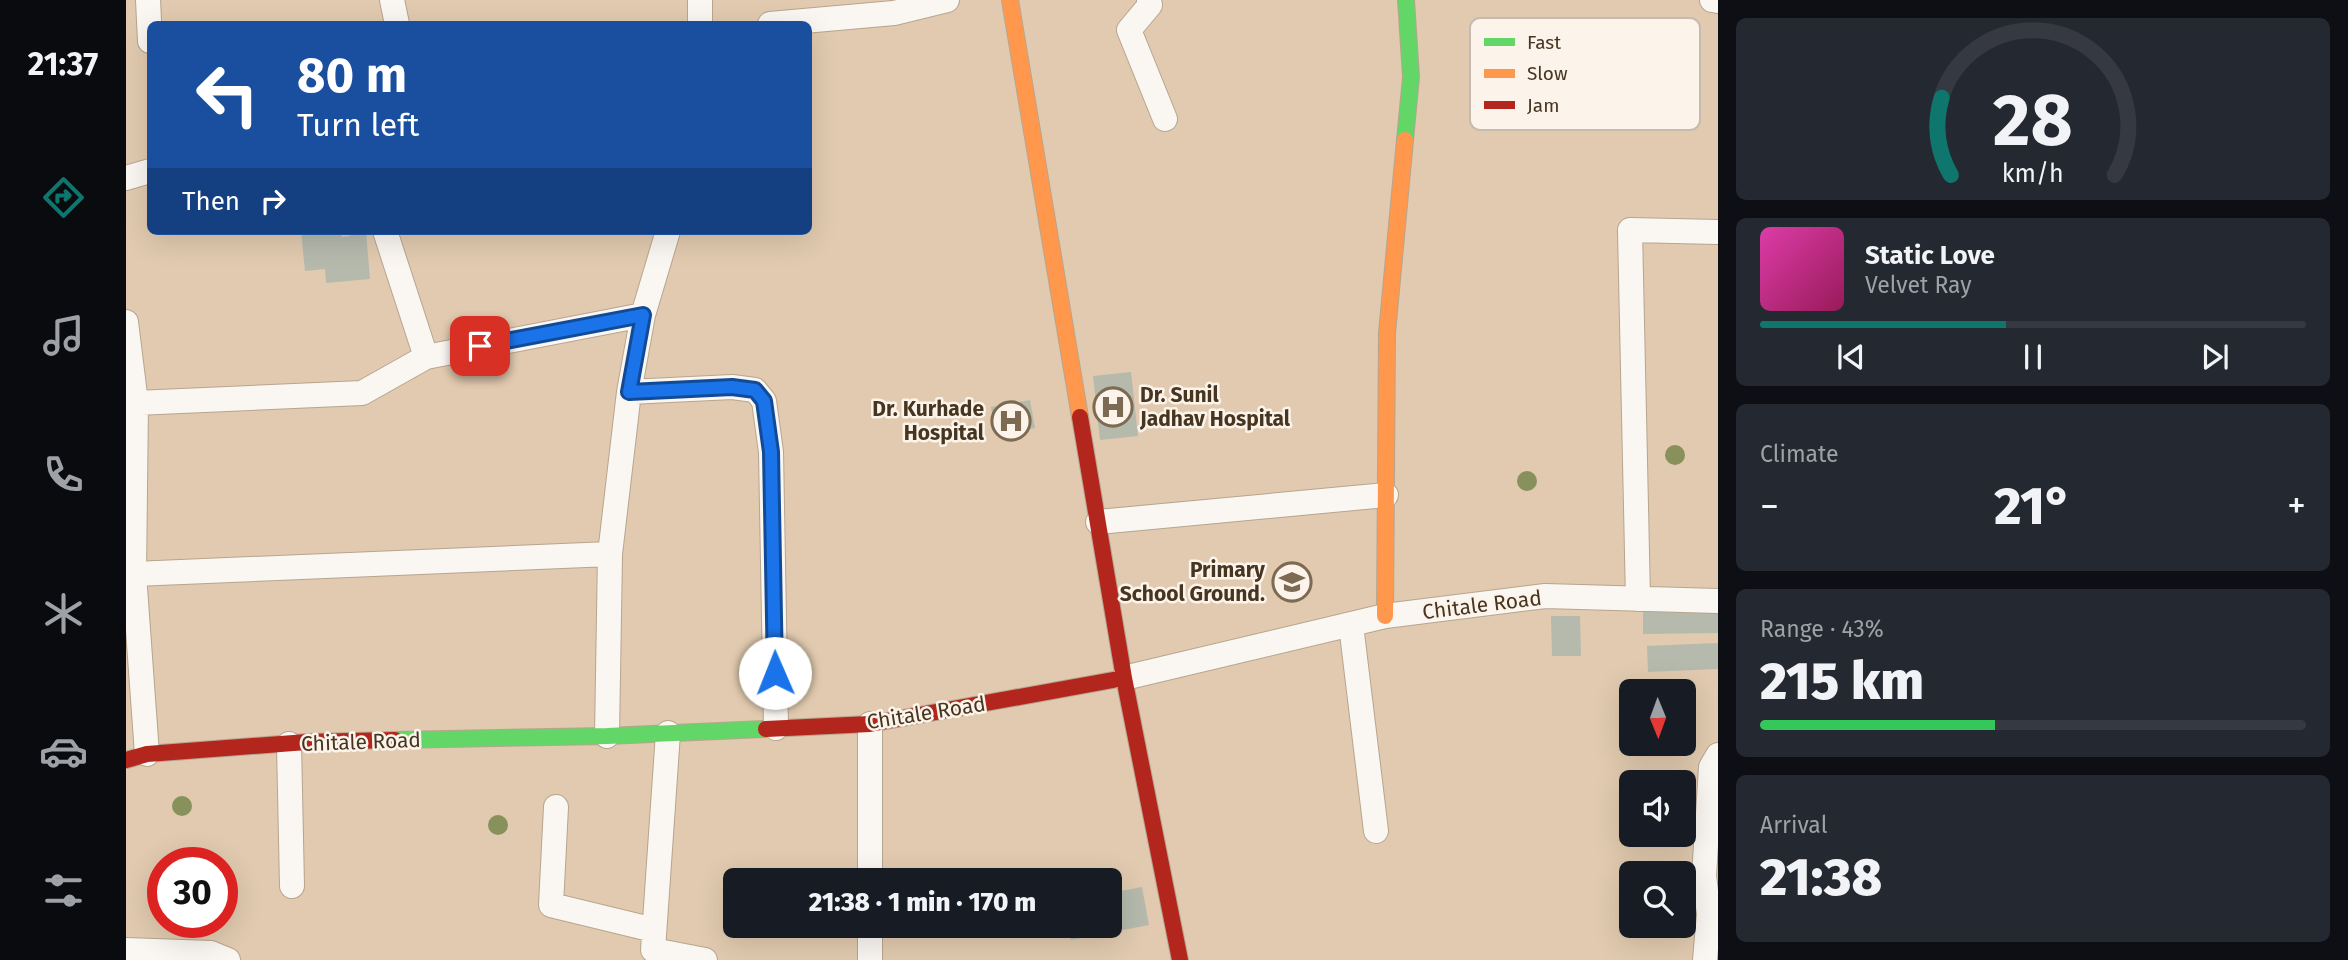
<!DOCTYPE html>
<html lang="en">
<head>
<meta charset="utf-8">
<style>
  :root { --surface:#171b24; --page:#242831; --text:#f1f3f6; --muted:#9ea1a6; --line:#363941; --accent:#0f766e }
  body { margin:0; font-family:"Fira Sans",sans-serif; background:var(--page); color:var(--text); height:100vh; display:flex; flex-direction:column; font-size:26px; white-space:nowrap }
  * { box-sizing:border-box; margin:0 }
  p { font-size:23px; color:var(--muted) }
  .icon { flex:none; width:38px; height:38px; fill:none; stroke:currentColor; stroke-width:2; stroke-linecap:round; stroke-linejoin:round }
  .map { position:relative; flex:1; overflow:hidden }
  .drawer { display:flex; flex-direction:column; gap:18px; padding:18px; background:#0d0f14; width:630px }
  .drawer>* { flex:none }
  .top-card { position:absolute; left:21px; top:21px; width:665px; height:214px; border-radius:10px; box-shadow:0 7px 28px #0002; background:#1a4fa0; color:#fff; overflow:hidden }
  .needle { width:46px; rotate:179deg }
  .tools { position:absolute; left:1493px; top:679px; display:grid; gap:14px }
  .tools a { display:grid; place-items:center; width:77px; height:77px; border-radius:10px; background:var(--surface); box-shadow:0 7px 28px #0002; font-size:35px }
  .speed { position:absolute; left:21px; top:847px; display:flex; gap:14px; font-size:35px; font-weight:700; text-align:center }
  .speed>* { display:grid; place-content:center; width:91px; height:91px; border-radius:50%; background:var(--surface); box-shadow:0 7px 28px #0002; line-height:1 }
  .speed .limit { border:10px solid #d22; background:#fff; color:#111 }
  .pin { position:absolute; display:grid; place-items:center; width:60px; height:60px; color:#fff; margin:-30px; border-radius:14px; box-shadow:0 4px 10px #0006 }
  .me { position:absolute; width:77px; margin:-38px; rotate:359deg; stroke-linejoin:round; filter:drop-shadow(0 0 5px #0008) }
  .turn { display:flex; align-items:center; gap:24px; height:147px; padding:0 35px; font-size:32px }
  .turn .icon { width:91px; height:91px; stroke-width:2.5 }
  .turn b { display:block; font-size:49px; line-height:60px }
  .then { display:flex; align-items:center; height:66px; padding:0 35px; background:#0003; gap:14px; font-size:26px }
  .big { font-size:52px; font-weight:800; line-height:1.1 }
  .drawer .tile { flex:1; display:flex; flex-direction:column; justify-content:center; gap:10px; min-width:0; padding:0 24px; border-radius:10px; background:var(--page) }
  .drawer .dial { align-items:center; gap:0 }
  .dial svg { height:182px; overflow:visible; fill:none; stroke:var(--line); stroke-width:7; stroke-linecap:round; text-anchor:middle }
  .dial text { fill:var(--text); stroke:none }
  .song { display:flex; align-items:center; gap:21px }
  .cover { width:84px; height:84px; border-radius:10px; background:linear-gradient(135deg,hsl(320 70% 55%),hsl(330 70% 35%)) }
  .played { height:7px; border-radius:4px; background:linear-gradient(90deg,var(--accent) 45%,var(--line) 45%) }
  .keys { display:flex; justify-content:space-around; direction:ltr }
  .heat { display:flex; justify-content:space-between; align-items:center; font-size:38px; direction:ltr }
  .charge { height:10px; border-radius:5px; background:linear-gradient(90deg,#34c759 43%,var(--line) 0) }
  .trip { position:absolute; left:597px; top:868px; width:399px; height:70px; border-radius:10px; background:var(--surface); box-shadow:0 7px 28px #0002; font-weight:800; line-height:70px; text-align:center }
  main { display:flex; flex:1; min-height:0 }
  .tabs { display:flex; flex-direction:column; width:126px; justify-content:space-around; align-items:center; background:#090b0e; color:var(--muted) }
  .tabs .icon { width:49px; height:49px }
  .tabs .selected { color:var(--accent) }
  .tabs b { font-size:32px; color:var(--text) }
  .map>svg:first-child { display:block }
  .building { fill:#b5baad }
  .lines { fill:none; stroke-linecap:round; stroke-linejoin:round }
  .street-casing { stroke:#b7a58f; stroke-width:26 }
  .fast-casing { stroke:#b7a58f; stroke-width:18 }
  .slow-casing { stroke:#b7a58f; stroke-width:18 }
  .jam-casing { stroke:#b7a58f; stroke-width:18 }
  .street { stroke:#faf7f3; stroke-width:24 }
  .fast { stroke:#63d668; stroke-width:16 }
  .slow { stroke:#ff974d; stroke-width:16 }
  .jam { stroke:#b3261e; stroke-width:16 }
  .tree { fill:#88915b }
  .route-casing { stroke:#114b97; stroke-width:18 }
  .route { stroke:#1a73e8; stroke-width:12 }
  .labels { text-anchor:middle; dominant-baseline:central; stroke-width:5; stroke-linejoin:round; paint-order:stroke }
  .poi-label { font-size:21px; font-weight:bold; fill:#463621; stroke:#fcf4ea; text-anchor:end }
  .street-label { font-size:21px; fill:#463621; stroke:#fcf4ea }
  .key { fill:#fcf4ea; stroke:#c5bbae; stroke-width:2 }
  .key-label { font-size:19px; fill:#463621 }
</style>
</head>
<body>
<main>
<nav class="tabs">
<b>21:37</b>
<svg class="icon selected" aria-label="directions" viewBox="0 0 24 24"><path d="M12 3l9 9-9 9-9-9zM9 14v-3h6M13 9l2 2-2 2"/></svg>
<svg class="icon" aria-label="music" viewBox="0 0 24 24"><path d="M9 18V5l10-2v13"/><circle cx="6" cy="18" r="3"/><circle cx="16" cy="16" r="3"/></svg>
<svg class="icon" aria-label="phone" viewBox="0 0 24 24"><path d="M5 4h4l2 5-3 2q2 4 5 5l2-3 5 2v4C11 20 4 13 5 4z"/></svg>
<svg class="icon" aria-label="climate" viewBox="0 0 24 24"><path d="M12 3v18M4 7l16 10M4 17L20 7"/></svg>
<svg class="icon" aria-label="car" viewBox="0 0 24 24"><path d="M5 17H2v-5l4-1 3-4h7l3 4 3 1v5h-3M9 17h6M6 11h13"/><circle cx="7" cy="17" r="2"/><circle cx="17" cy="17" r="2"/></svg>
<svg class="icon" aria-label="filters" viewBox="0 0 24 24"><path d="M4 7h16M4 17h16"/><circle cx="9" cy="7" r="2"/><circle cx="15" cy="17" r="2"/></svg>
</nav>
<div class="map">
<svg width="1592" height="960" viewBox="0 0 1592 960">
  <rect width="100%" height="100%" fill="#e1caaf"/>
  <path class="building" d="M175 231H215L216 237 224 236V231H240L244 279 200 283 199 269 179 271Z
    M1005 372 1012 436 974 440 967 376Z
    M904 400 909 428 870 435 865 407Z
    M1592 609V633L1517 634V610Z
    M1425 616H1454L1455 656H1426Z
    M1592 643V669L1522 672 1521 646Z
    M1016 887 1023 925 945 940 943 926H984V893Z"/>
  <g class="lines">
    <g class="street-casing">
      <path id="street" d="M22 0 24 41
        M266 0 271 24
        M1023 0 1024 5 1003 30 1039 119
        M1586 0 1592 1
        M574 24V0
        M644 24 768 13 821 0
        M0 178 24 171
        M259 231 300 357
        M0 322 10 403 8 574 21 754
        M503 392 606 387 629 390 638 401 645 452 650 728
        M10 403 236 393 300 357 517 315
        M972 522 1260 495
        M8 574 484 554
        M1512 599 1504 230 1592 232
        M1225 625 1250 831
        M998 678 1259 616 1419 596 1592 601
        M542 733 527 950 579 960
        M481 736 484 554 503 392 517 315 542 231
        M163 744 166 886
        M430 807 425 905 528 930
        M744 880V724
        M0 950 85 953 102 960
        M744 960V926
        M1579 960 1583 914 1578 876 1585 767 1592 755"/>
    </g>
    <g class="fast-casing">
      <path id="fast" d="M1279 140 1285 77 1280 0
        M269 740 481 736 640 729"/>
    </g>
    <g class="slow-casing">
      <path id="slow" d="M884 0 954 417
        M1259 616 1261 333 1279 140"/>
    </g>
    <g class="jam-casing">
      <path id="jam" d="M954 417 998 678 1054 960
        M640 729 744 724 998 678
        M0 760 21 754 181 742 269 740"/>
    </g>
    <use href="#street" class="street"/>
    <use href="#fast" class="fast"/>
    <use href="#slow" class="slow"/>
    <use href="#jam" class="jam"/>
  </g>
  <g class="tree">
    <circle cx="1549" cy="455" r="10"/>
    <circle cx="1401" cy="481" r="10"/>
    <circle cx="56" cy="806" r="10"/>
    <circle cx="372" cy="825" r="10"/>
  </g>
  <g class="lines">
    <g class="route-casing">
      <path id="route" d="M354 346 517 315 503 392 606 387 629 390 638 401 645 452 649 673"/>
    </g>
    <use href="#route" class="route"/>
  </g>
  <defs>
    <g id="hospital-ring" transform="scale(2.0125)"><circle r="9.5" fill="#fcf4ea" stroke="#7c6a53" stroke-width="1.5"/><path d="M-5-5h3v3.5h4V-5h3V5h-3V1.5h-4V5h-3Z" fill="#7c6a53"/></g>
    <g id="school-ring" transform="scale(2.0125)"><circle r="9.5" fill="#fcf4ea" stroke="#7c6a53" stroke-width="1.5"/><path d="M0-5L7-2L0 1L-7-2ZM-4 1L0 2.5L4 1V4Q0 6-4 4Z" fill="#7c6a53"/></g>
  </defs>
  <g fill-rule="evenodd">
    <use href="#hospital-ring" x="987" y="407"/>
    <use href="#hospital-ring" x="885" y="421"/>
    <use href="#school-ring" x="1166" y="582"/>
  </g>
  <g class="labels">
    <g class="poi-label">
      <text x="1014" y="395" text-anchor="start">Dr. Sunil<tspan x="1014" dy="24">Jadhav Hospital</tspan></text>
      <text x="858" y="409">Dr. Kurhade<tspan x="858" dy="24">Hospital</tspan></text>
      <text x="1139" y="570">Primary<tspan x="1139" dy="24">School Ground.</tspan></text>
    </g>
    <g class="street-label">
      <text transform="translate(1356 605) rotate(-7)">Chitale Road</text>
      <text transform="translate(800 713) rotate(-9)">Chitale Road</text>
      <text transform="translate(235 742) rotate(-2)">Chitale Road</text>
    </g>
  </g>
  <rect x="1344" y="18" width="230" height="112" rx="10" class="key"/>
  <rect x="1358" y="38" width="31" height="8" fill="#63d668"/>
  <rect x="1358" y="69" width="31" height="9" fill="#ff974d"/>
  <rect x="1358" y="101" width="31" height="8" fill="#b3261e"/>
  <g class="key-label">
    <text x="1401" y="49">Fast</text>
    <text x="1401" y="80">Slow</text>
    <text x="1401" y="112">Jam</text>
  </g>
</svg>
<div class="tools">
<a><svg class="needle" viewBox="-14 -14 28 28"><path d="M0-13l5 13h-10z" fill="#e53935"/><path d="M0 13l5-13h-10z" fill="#9ea1a6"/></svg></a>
<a><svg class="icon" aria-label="sound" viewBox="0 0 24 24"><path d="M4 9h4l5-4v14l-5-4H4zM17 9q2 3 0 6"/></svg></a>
<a><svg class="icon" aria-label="search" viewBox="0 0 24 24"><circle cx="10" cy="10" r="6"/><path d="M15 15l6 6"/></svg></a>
</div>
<div class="speed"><div class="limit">30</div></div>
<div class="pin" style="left:354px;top:346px;background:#d93025"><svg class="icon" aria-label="arrive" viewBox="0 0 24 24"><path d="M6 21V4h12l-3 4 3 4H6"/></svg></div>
<svg class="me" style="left:649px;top:673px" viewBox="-20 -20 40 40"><circle r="19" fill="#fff"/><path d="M0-13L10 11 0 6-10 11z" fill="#1a73e8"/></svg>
<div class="trip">21:38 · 1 min · 170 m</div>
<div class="top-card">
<div class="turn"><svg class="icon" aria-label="left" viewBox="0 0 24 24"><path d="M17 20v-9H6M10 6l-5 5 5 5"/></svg><div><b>80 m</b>Turn left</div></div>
<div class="then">Then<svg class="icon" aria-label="right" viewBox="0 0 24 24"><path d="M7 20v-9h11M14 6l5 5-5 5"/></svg></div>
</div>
</div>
<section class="drawer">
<div class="tile dial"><svg viewBox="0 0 100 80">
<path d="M14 69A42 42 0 1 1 86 69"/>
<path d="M14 69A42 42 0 0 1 10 35" stroke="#0f766e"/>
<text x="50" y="56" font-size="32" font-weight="700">28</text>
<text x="50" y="72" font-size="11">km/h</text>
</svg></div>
<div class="tile">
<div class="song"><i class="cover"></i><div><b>Static Love</b><p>Velvet Ray</p></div></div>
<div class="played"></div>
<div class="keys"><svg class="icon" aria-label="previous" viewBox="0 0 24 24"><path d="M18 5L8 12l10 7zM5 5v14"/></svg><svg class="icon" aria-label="pause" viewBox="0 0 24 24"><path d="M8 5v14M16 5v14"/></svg><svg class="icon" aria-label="next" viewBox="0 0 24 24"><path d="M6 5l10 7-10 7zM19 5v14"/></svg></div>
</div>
<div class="tile"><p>Climate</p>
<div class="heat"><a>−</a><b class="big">21°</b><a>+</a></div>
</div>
<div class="tile"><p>Range · 43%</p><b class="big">215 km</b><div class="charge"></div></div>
<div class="tile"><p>Arrival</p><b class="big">21:38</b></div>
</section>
</main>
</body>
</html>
